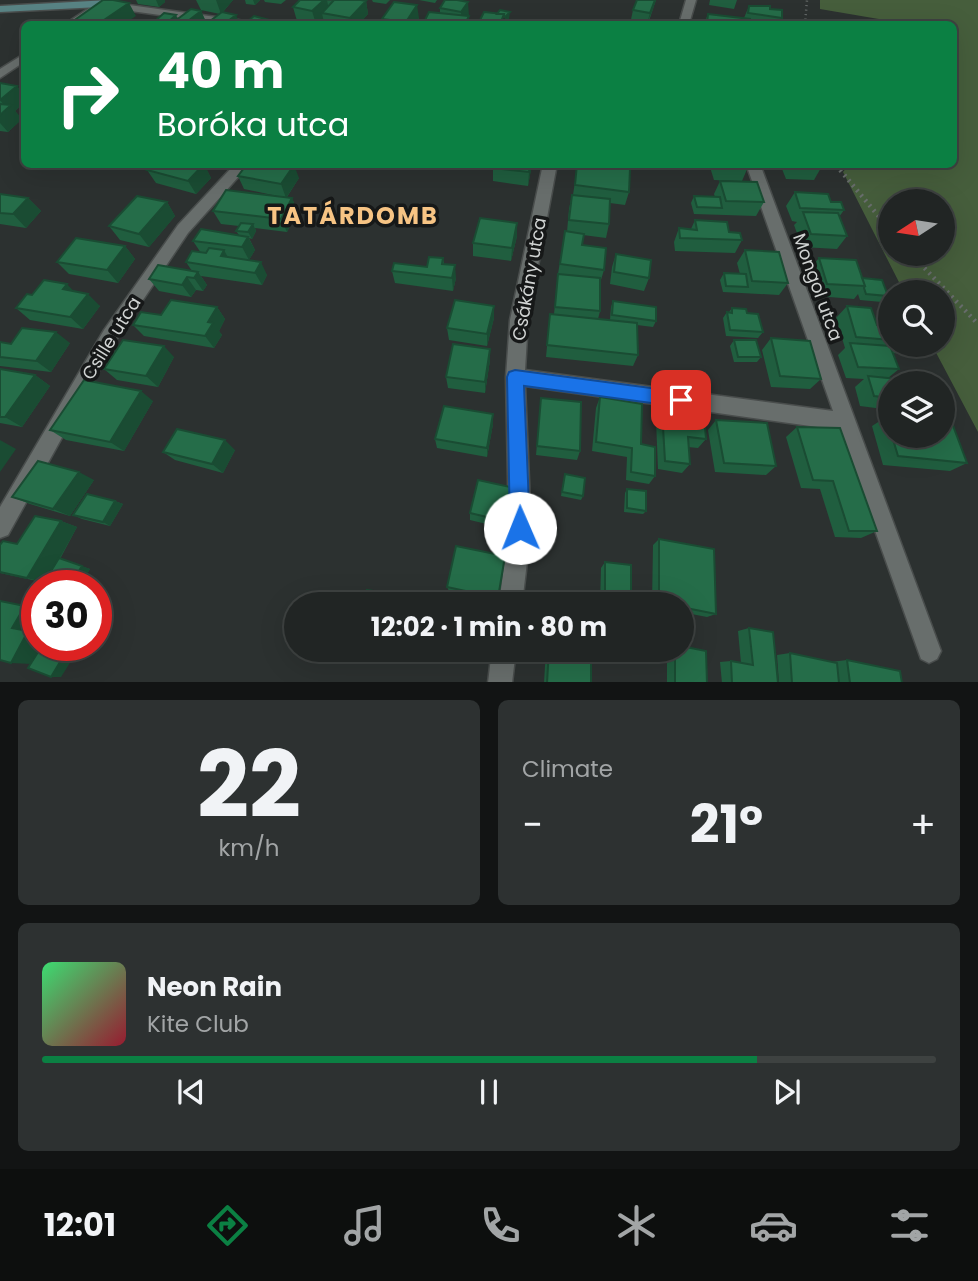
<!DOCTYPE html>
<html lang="en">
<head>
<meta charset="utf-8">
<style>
  :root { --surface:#212524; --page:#2d3131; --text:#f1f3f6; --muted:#a2a5a6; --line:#3e4241; --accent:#0b8043 }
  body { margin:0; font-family:Poppins,sans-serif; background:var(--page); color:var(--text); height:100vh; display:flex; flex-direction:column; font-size:26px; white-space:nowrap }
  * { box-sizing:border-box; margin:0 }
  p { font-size:23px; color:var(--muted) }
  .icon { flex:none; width:38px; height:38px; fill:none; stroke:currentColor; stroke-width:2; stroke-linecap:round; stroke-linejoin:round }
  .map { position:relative; height:682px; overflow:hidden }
  .sheet { display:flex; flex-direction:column; gap:18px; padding:18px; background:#121414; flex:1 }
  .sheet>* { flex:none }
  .banner { position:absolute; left:21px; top:21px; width:936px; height:147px; border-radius:10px; box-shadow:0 7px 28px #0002,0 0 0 2px var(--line); background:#0b8043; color:#fff; overflow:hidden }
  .needle { width:46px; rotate:258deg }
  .tools { position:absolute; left:878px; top:189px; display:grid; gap:14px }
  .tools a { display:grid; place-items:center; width:77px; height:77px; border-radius:50%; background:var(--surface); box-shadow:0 7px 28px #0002,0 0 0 2px var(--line); font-size:35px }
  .speed { position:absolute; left:21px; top:570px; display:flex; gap:14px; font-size:35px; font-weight:700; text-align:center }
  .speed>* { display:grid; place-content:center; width:91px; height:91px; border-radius:50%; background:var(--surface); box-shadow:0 7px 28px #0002,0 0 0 2px var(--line); line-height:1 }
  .speed .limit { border:10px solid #d22; background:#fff; color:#111 }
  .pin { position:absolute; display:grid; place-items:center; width:60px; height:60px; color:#fff; margin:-30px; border-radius:14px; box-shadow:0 4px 10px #0006 }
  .me { position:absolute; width:77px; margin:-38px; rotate:359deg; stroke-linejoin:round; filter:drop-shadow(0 0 5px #0008) }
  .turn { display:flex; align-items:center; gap:24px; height:147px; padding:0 21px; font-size:32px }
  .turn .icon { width:91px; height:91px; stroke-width:2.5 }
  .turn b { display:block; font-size:49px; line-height:60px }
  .big { font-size:52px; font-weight:700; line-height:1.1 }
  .sheet .tile { flex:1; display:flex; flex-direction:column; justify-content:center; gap:10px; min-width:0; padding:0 24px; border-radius:10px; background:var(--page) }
  .sheet .dial { align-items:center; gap:0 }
  .dial b { font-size:91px; line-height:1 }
  .song { display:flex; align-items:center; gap:21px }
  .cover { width:84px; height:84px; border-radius:10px; background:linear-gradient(135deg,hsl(140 70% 55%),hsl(350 70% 35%)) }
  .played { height:7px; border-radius:4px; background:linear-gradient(90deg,var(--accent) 80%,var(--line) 80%) }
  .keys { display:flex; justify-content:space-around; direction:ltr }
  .heat { display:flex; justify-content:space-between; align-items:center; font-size:38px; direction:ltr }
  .sheet .tiles { flex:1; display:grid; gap:18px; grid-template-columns:1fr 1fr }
  .tile:last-child { grid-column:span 2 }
  .trip { position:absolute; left:284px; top:592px; width:410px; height:70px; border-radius:35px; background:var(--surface); box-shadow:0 7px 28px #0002,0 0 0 2px var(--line); font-weight:700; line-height:70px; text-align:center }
  .tabs { display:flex; height:112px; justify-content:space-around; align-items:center; background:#0d0f0e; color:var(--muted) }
  .tabs .icon { width:49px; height:49px }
  .tabs .active { color:var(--accent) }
  .tabs b { font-size:32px; color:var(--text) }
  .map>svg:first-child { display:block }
  .green { fill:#465e3c; fill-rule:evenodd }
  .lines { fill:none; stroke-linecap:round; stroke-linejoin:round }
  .street-casing { stroke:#494d4c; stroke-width:3 }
  .secondary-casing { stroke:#494d4c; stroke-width:3 }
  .path-far1 { stroke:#696e6d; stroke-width:2.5; stroke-dasharray:1 3.5; stroke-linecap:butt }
  .path { stroke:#696e6d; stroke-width:4.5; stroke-dasharray:2 4.5; stroke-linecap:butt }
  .street { fill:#686e6c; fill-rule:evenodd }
  .secondary { fill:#588384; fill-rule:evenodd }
  .wall { fill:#205e3f }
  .shaded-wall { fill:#1a4c33 }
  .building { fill:#256d49; stroke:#1a4c33; stroke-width:2 }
  .route { fill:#1a73e8; stroke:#114b97; stroke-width:2 }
  .labels { text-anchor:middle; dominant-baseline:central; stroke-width:7; stroke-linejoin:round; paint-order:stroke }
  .street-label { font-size:18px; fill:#d1d4d3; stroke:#161818 }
  .district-label { font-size:24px; font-weight:bold; letter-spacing:2px; fill:#f7c484; stroke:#161818 }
</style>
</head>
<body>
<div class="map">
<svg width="978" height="683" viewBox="0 0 978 683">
  <rect width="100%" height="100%" fill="#2c3130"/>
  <path class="green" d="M820 0H978V432L932 345H943V292H904L843 172 849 165 954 164V24H908L820 9ZM891 201H943V254H891Z"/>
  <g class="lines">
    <g class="street-casing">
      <path id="street" d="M686 0H696L689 24H679Z
        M100 1 245 21 250 24H225L102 7 77 24H65Z
        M24 54V62L0 78V69Z
        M235 164H250L188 233 116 340 8 535 0 538V507L104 330 178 225Z
        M543 164H557L528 320 525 370 833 411 746 164H760L941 651 937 659 929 663 921 659 839 430 525 386 531 528 522 604H499L509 528 506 377 510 320Z
        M492 649H516L512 683H488Z"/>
    </g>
    <g class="secondary-casing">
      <path id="secondary" d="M109 0 100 7 0 12V6Z"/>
    </g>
    <path class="path-far1" d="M805 24 807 0
      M835 164 838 167"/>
    <path class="path" d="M836 165 891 231
      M911 254 978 324"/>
    <use href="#street" class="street"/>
    <use href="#secondary" class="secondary"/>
  </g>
  <path class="wall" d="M136 0H165V2L159 7 138 4Z
    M196 0H233L223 12 239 23 247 22 292 24H156L155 21 178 19 201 11 207 24 220 14 201 10Z
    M245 0H260L255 5 246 4Z
    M264 0H286L281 4 265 2Z
    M300 0 366 1 368 14 359 24H324L323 18 316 24 297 21 293 7Z
    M372 0H390L386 4 373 2Z
    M419 0H437L435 3Z
    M445 0H462L469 16V24H423L440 13V8Z
    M637 0H656L648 24H630L633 10Z
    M710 0H737L734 9 709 5Z
    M749 6 770 9 782 18 779 24H704L708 14 744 18Z
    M419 18 415 24H383L382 19Z
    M0 83 17 86 24 96V102L15 111 22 119 8 132 0 131Z
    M204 164 211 178 196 194 156 183 147 170Z
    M532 164 528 186 493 181V168Z
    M575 164H618L617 167 629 192 625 205 610 203 609 224 606 238 583 235 582 245 604 270 600 283V311L598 319 610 320 611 307 613 301 656 321 653 327 637 325 638 355 633 366 546 357 550 314H554L558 274 565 231 567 232 569 209 572 195H573L577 168H574Z
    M641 164H655L654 168 641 167Z
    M709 164H748V167L742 181 714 180Z
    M780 164H821L822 166 814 180 786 179Z
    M238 176 299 178 287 197 292 198 297 211 287 232 255 228 256 231 252 239 249 238 255 250 249 260 267 275 262 285 201 276 207 285 203 291 196 290 191 297 159 291 149 279 192 271 186 262 201 253 193 241 239 235 236 231 239 226 221 224 213 211 277 196 244 189Z
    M720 181 764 202 756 216 694 214 691 203 694 196 715 197 714 194Z
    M795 192 831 202 844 210 839 217 847 236 837 249 802 247 794 225 797 222 792 221 786 206Z
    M0 194 28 198 41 211 26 228 0 224Z
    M167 202 175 216 149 247 120 240 109 226Z
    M695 220 729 232 742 240 735 253 675 251 674 242 679 228 691 229Z
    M517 236 511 261 473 256V243Z
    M125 246 135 259 118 283 69 274 57 262Z
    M745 250 788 283 779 295 723 292 720 280 724 273 740 274 737 263Z
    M616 254 649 278 644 291 610 284 612 267Z
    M443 258 444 264 456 278 453 291 395 283 392 271 427 267Z
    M819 258 862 278 888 296 882 302 860 300 858 294 854 299 817 296 809 270Z
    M74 291 100 306 83 329 30 320 16 308 32 295Z
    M494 306V318L487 346 449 340 447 328Z
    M847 306 877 325 891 326V345H922L910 355 893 353 899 369 888 378 891 383V410L860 406 855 387 864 379 846 378 838 355 845 348 836 318Z
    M217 307 225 319 219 331 222 335 214 348 144 336 133 325 161 315Z
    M732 308 747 313 763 332 758 338 726 336 723 318 727 312H729Z
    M771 338 821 379 810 389 771 387 762 350Z
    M734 340 761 357 757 362H734L730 346Z
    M0 342 11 344 70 343 51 372 0 366Z
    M490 349V360L485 393 448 388 446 377Z
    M174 357 158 387 117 380 104 369Z
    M0 369 35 375 50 386 22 427 0 423Z
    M600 397 641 444 655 476 649 484 626 480 627 457 592 451 596 408Z
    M541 398 580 451 577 460 536 455Z
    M153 401 124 451 66 440 50 430Z
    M662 410 706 439 698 448 688 447 690 464 682 473 658 469 656 420Z
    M886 417H891V436H943L967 463 950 471 883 465 872 426Z
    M716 420 776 466 766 475 715 472 708 430Z
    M493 424 487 457 437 448 435 439Z
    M797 427 877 531 861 538 835 537 820 489 801 488 786 437Z
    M235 450 223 473 175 460 163 452Z
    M565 474 583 496 581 500 561 496Z
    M94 480 70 516 30 504 12 497Z
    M515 488 507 529 470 520V513Z
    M627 489 646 511 643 514 624 512 625 493Z
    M115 501 123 504 110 526 82 519 73 515Z
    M61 521 77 527 60 559 90 569 79 586 49 577 46 583 0 573V545L17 544Z
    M659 539 716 614 707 617 681 612V604H652L653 545Z
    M505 556 498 602 449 591 447 587Z
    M605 562 631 604H600L601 568Z
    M749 628 778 683H722L720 662 731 661 741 663 738 631Z
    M386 649H437L436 658Z
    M546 649H591V683H544Z
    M667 649H681L707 683H667Z
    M790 653 831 662 847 660 902 683H779L777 655Z"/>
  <path class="shaded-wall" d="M156 0H165V2L159 7Z
    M216 0H233L221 14Z
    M253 0H260L255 5Z
    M324 0H327L329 11 322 13 323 18 316 24 312 11Z
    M655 0H656L647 24 650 13Z
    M366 1 368 14 359 24H352L350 18Z
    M468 2 469 16 462 24 461 12Z
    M129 3 136 16 124 24H98Z
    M417 5 419 18 415 24H406V22Z
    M201 11 207 24H184Z
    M510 12 509 19 505 24V17Z
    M176 15 179 21 176 24H168L167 23Z
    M236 15 240 24H224Z
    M17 86 24 96V102L15 111 22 119 8 132 0 123V115L7 109 0 100Z
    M204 164 211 178 196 194 188 181Z
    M530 164H532L528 186 529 172Z
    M294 165 299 178 286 198 281 184Z
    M28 198 41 211 26 228 13 214Z
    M292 198 297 211 287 232 281 219Z
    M167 202 175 216 149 247 139 234Z
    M517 223V236L511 261 512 248Z
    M253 224 256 231 252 239 248 232Z
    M248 237 255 250 249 260 242 247Z
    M125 246 135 259 118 283 107 270Z
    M224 250 231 263 221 256Z
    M261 262 267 275 262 285 255 273Z
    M455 265 456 278 453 291 452 278Z
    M198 272 207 285 203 291 194 278Z
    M187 277 196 290 191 297 182 285Z
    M67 284 79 297 63 289Z
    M88 294 100 306 83 329 70 317Z
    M494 306V318L487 346V334Z
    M217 307 225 319 219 331 222 335 214 348 205 336 208 322Z
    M56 332 70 343 51 372 36 361Z
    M164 346 174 357 158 387 146 376Z
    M490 349V360L485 393V382Z
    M35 375 50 386 22 427 5 417Z
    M141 391 153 401 124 451 110 442Z
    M493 414V424L487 457V448Z
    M0 440 16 449 0 472Z
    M225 440 235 450 223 473 212 464Z
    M79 472 94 480 70 516 53 509Z
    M115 501 123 504 110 526 103 522Z
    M61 521 77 527 46 583 27 578Z
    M82 566 90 569 79 586 71 584Z
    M25 606 37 609V624L33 631 12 628Z
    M28 631 37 633V646H41L32 664 11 663Z
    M40 649 50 650 73 658 61 677H51Z
    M434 649H437L436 658 433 656Z"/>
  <path class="building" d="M103 0H113L129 3 98 24 92 23 90 24H69Z
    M300 0H324L312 11 293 7Z
    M334 0H361L366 1 350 18 322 13Z
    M445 0H457L468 2 461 12 440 8Z
    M637 0H655L650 13 633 10Z
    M394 2 417 5 406 22 382 19Z
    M749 6H770V9L782 10V18L748 13Z
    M191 9 201 11 184 24H171Z
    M500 10 510 12 505 17H504V14H497Z
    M222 12 236 15 224 24H206Z
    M429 12 469 16 465 24H423Z
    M484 12 504 14 500 24H478Z
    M164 13 176 15 167 23 155 21Z
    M708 14 750 19V24H707Z
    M254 16 269 20 263 24H238L242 21 247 22Z
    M274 21 292 24H270Z
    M0 83 17 86 0 100Z
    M0 104 11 105 0 115Z
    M153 164H204L188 181 147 170Z
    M247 164H294V165L281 184 238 176Z
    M494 164H530L529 172 493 168Z
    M577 164H593L630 169 629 192 575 185Z
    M719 164H748V167L720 166Z
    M793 164H821L822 166 793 165Z
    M720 181 757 182 764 202 726 201Z
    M226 190 292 198 281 219 213 211Z
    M795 192 828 194 831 202H841L844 210 800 208Z
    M0 194 28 198 13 214 0 213Z
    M572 195 610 199 609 224 569 220Z
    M137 196 167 202 139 234 109 226Z
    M694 196 720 197 722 208 697 207Z
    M803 212 838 213 847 236 811 234Z
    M480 218 517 223 512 248 473 243Z
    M695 220 727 222 729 232 740 233 742 240 680 238 679 228 697 230Z
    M241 223 253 224 248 232 236 231Z
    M201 229 248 237 242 247 193 241Z
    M565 231 584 234 582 245 606 248 604 270 560 264Z
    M76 238 125 246 107 270 57 262Z
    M209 248 224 250 221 256 261 262 255 273 186 262 192 251 206 253Z
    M745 250 779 252 788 283 752 281Z
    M616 254 651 260 649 278 614 272Z
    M429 257 443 258 442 264 455 265 452 278 392 271 394 263 427 267Z
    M819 258 856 260 865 286 827 284Z
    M158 265 198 272 194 278 187 277 182 285 149 279Z
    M724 273 746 274 748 287 726 286Z
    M558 274 600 278V311L555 307Z
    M862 278 882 280 888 296 866 294 864 288 865 286Z
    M44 280 67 284 63 289 88 294 70 317 16 308 27 294 32 295Z
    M171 300 217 307 208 322 213 323 205 336 133 325 141 312 161 315Z
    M455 300 494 306 487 334 447 328Z
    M613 301 656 307V321L612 315Z
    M847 306 871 308 877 325 891 326V340L856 337Z
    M732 308 746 309 747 313 758 314 763 332 730 330 727 312 732 313Z
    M550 314 637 323 638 355 547 345Z
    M22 328 56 332 36 361 0 357V342L11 344Z
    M771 338 810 341 821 379 780 376Z
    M123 340 164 346 146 376 104 369Z
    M734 340H756L761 357H738Z
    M850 343 890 346 899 369 858 367Z
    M453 344 490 349 485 382 446 377Z
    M0 369 35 375 5 417H0Z
    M868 376 917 381 918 383H891V398L874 396Z
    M84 380 141 391 110 442 50 430Z
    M600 397 642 404 641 444 655 447V476L631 472 632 448 596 442Z
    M541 398 581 402 580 451 537 446Z
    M444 406 493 414 487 448 435 439Z
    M662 410 704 415 706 439 688 437 690 464 665 461Z
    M886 417H891V432Z
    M716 420 767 423 776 466 724 463Z
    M943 422 952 423 967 463 898 456 892 436H943Z
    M797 427 840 428 877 531H849L833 481 813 480Z
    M177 429 225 440 212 464 163 452Z
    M38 461 79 472 53 509 12 497Z
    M565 474 585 478 583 496 562 492Z
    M478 480 515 488 508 522 470 513Z
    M627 489 646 491V511L627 508Z
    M87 494 115 501 103 522 73 515Z
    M35 516 61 521 27 578 0 572V545L3 541 17 544Z
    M659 539 714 549 716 614 681 607V604H666L659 602Z
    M456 546 505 556 498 598 447 587Z
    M59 558 82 566 71 584 48 576Z
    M605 562 631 565V604H605Z
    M367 590 442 602V604H364Z
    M552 597 593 603V604H552Z
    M0 601 25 606 12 628 28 631 11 663 0 660Z
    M749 628 773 632 778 683H732L731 661 753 665Z
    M681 646 706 651 707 683H675V649H681Z
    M40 649 63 657 51 677 28 668Z
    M394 649H434L433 656Z
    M549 649H591V683H547Z
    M790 653 837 663 839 683H792Z
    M847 660 900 671 902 683H850Z"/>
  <path class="route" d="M515 370 681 392 687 394 690 400 687 405 681 407 524 386 530 528 527 535 520 538 513 535 510 528 507 377 509 372Z"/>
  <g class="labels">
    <g class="street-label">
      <text transform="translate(529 279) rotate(-80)">Csákány utca</text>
      <text transform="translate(818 287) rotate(70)">Mongol utca</text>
      <text transform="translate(111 338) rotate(-58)">Csille utca</text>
    </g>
    <g class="district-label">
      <text x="353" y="215">TATÁRDOMB</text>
    </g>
  </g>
</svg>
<div class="tools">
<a><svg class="needle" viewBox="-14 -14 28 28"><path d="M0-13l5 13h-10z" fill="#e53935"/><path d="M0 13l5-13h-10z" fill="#a2a5a6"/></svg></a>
<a><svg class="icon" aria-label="search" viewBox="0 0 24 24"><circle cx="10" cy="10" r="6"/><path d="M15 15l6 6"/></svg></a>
<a><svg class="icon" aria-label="layers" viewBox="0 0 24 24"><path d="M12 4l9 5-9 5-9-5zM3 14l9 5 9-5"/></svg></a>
</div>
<div class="speed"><div class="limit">30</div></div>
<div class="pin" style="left:681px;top:400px;background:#d93025"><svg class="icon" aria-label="arrive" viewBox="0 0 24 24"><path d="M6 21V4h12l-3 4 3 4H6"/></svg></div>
<svg class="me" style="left:520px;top:528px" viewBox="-20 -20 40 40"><circle r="19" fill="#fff"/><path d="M0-13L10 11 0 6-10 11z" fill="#1a73e8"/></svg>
<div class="trip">12:02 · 1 min · 80 m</div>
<div class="banner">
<div class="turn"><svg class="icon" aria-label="right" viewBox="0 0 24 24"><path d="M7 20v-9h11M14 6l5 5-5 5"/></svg><div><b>40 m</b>Boróka utca</div></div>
</div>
</div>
<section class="sheet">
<div class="tiles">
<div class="tile dial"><b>22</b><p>km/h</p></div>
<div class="tile"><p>Climate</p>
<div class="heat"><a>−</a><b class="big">21°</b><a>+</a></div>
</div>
<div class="tile">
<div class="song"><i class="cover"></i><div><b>Neon Rain</b><p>Kite Club</p></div></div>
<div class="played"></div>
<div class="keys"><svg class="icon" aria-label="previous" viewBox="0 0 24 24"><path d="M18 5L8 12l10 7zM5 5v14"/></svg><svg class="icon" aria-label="pause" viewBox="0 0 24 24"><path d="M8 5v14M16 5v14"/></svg><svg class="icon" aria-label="next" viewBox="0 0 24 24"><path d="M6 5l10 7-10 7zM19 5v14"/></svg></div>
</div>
</div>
</section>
<nav class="tabs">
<b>12:01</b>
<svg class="icon active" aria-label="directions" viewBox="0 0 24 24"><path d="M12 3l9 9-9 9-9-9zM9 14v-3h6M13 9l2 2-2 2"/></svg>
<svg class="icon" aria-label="music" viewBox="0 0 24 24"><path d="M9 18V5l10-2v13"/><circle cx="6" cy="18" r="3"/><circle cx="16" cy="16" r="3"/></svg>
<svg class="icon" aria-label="phone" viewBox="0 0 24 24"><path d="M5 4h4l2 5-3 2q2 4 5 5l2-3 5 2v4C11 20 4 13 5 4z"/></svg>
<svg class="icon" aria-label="climate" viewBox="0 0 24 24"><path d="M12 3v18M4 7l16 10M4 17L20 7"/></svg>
<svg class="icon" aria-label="car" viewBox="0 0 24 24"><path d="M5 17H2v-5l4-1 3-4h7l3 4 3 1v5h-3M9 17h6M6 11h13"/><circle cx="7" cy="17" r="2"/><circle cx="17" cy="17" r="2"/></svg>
<svg class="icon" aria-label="filters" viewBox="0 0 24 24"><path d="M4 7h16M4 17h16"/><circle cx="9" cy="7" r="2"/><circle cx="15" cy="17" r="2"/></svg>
</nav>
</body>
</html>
